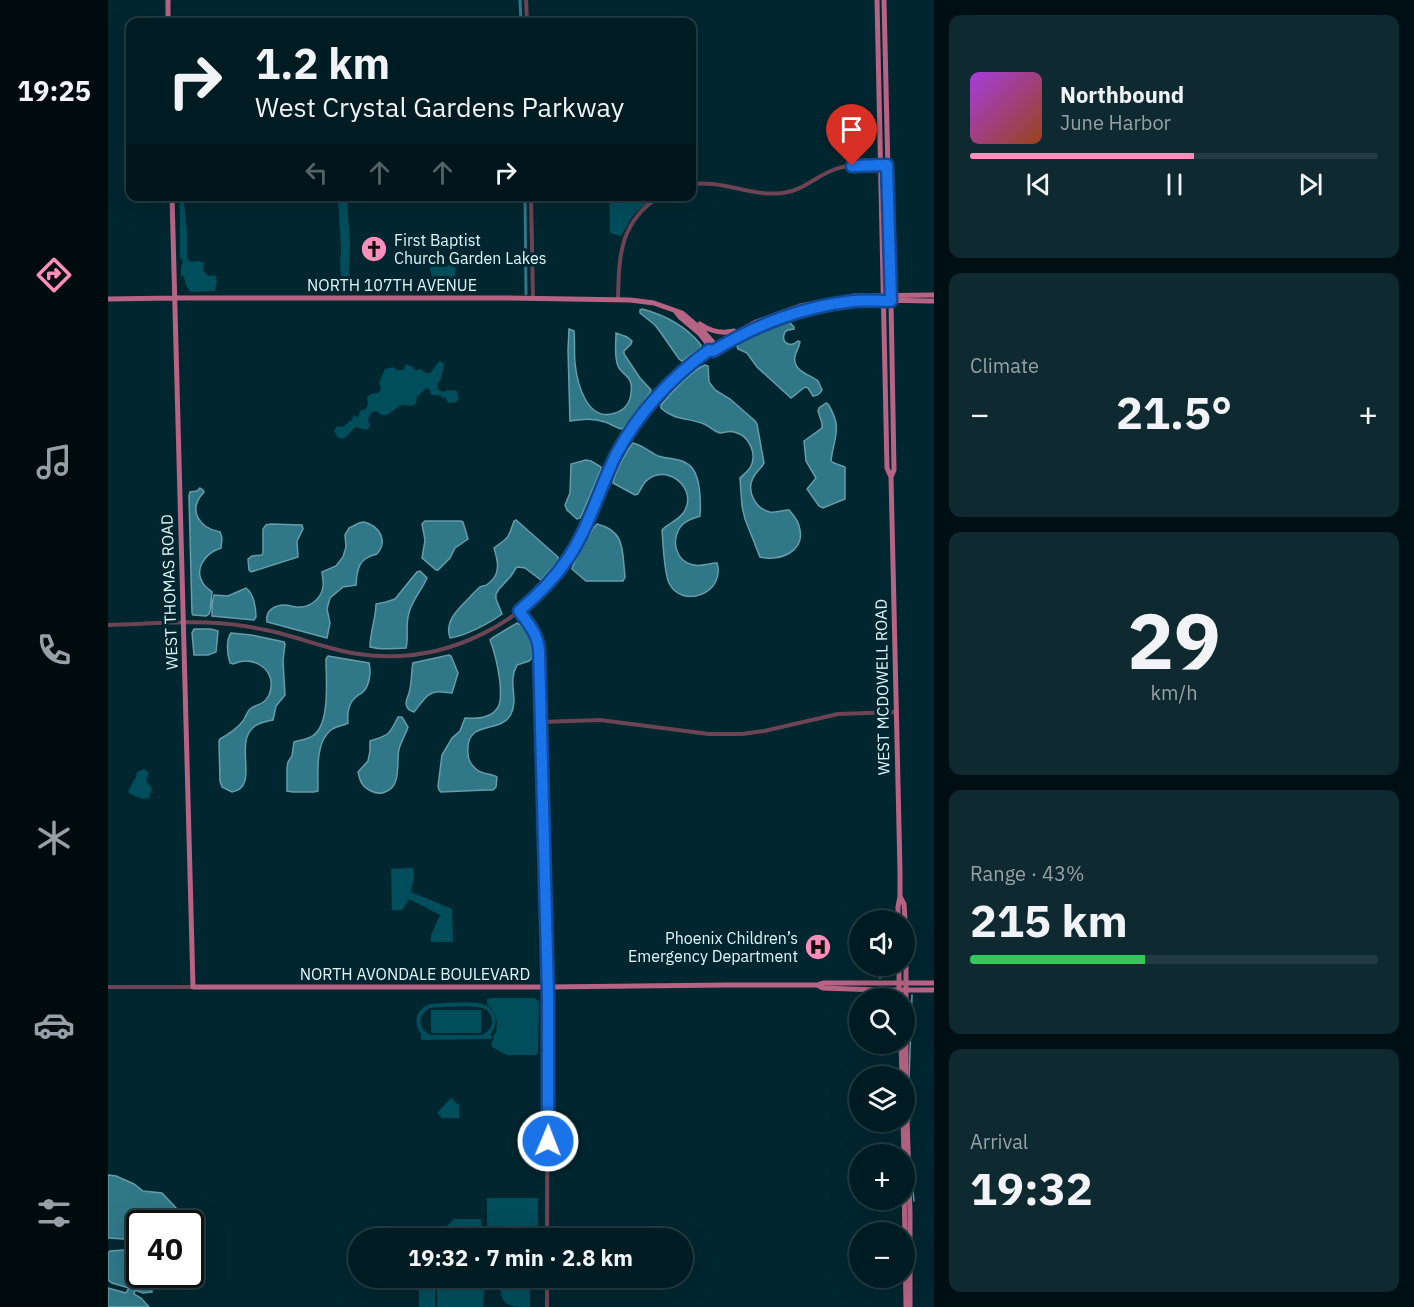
<!DOCTYPE html>
<html lang="en">
<head>
<meta charset="utf-8">
<style>
  :root { --surface:#001c23; --page:#0e2930; --text:#f1f3f6; --muted:#95a1a6; --line:#223a41; --accent:#ff8eba }
  body { margin:0; font-family:"IBM Plex Sans",sans-serif; background:var(--page); color:var(--text); height:100vh; display:flex; flex-direction:column; font-size:22px; white-space:nowrap }
  * { box-sizing:border-box; margin:0 }
  p { font-size:20px; color:var(--muted) }
  .icon { flex:none; width:33px; height:33px; fill:none; stroke:currentColor; stroke-width:2; stroke-linecap:round; stroke-linejoin:round }
  .map { position:relative; flex:1; overflow:hidden }
  .sheet { display:flex; flex-direction:column; gap:15px; padding:15px; background:#000f13; width:480px }
  .sheet>* { flex:none }
  .banner { position:absolute; left:18px; top:18px; width:570px; height:183px; border-radius:12px; box-shadow:0 6px 24px #0002,0 0 0 2px var(--line); background:#001c23; color:var(--text); overflow:hidden }
  .tools { position:absolute; left:741px; top:910px; display:grid; gap:12px }
  .tools a { display:grid; place-items:center; width:66px; height:66px; border-radius:50%; background:var(--surface); box-shadow:0 6px 24px #0002,0 0 0 2px var(--line); font-size:30px }
  .speed { position:absolute; left:18px; top:1210px; display:flex; gap:12px; font-size:30px; font-weight:700; text-align:center }
  .speed>* { display:grid; place-content:center; width:78px; height:78px; border-radius:50%; background:var(--surface); box-shadow:0 6px 24px #0002,0 0 0 2px var(--line); line-height:1 }
  .speed .limit { border:3px solid #111; border-radius:9px; background:#fff; color:#111 }
  .pin { position:absolute; display:grid; place-items:center; width:51px; height:51px; color:#fff; margin:-62px -26px; border-radius:50% 50% 50% 0; rotate:-45deg; box-shadow:0 0 6px #0007 }
  .pin .icon { rotate:45deg }
  .me { position:absolute; width:66px; margin:-33px; rotate:1deg; stroke-linejoin:round; filter:drop-shadow(0 0 4px #0008) }
  .turn { display:flex; align-items:center; gap:21px; height:126px; padding:0 30px; font-size:27px }
  .turn .icon { width:78px; height:78px; stroke-width:2.5 }
  .turn b { display:block; font-size:42px; line-height:51px }
  .lanes { display:flex; align-items:center; height:57px; padding:0 30px; background:#0003; justify-content:center; gap:30px; direction:ltr }
  .lanes .off { opacity:.35 }
  .big { font-size:45px; font-weight:700; line-height:1.1 }
  .sheet .widget { flex:1; display:flex; flex-direction:column; justify-content:center; gap:9px; min-width:0; padding:0 21px; border-radius:12px; background:var(--page) }
  .sheet .dial { align-items:center; gap:0 }
  .dial b { font-size:78px; line-height:1 }
  .song { display:flex; align-items:center; gap:18px }
  .cover { width:72px; height:72px; border-radius:9px; background:linear-gradient(135deg,hsl(280 70% 55%),hsl(20 70% 35%)) }
  .played { height:6px; border-radius:3px; background:linear-gradient(90deg,var(--accent) 55%,var(--line) 55%) }
  .keys { display:flex; justify-content:space-around; direction:ltr }
  .heat { display:flex; justify-content:space-between; align-items:center; font-size:33px; direction:ltr }
  .charge { height:9px; border-radius:4px; background:linear-gradient(90deg,#34c759 43%,var(--line) 0) }
  .trip { position:absolute; left:240px; top:1228px; width:345px; height:60px; border-radius:30px; background:var(--surface); box-shadow:0 6px 24px #0002,0 0 0 2px var(--line); font-weight:700; line-height:60px; text-align:center }
  main { display:flex; flex:1; min-height:0 }
  .tab-bar { display:flex; flex-direction:column; width:108px; justify-content:space-around; align-items:center; background:#000b0e; color:var(--muted) }
  .tab-bar .icon { width:42px; height:42px }
  .tab-bar .active { color:var(--accent) }
  .tab-bar b { font-size:27px; color:var(--text) }
  .map>svg:first-child { display:block }
  .green { fill:#004d5c; fill-rule:evenodd }
  .water { fill:#307787; stroke:#659daa; stroke-width:1.5 }
  .lines { fill:none; stroke-linecap:round; stroke-linejoin:round }
  .stream { stroke:#659daa; stroke-width:1.5 }
  .canal { stroke:#307787; stroke-width:3 }
  .minor { stroke:#6d4453; stroke-width:4 }
  .major { stroke:#b76384; stroke-width:5 }
  .route-casing { stroke:#114b97; stroke-width:15 }
  .route { stroke:#1a73e8; stroke-width:10 }
  .labels { text-anchor:middle; dominant-baseline:central; stroke-width:6; stroke-linejoin:round; paint-order:stroke }
  .poi-label { font-size:16px; fill:#e1f5fa; stroke:#00262f; text-anchor:start }
  .street-label { font-size:16px; fill:#e1f5fa; stroke:#00262f }
</style>
</head>
<body>
<main>
<nav class="tab-bar">
<b>19:25</b>
<svg class="icon active" aria-label="directions" viewBox="0 0 24 24"><path d="M12 3l9 9-9 9-9-9zM9 14v-3h6M13 9l2 2-2 2"/></svg>
<svg class="icon" aria-label="music" viewBox="0 0 24 24"><path d="M9 18V5l10-2v13"/><circle cx="6" cy="18" r="3"/><circle cx="16" cy="16" r="3"/></svg>
<svg class="icon" aria-label="phone" viewBox="0 0 24 24"><path d="M5 4h4l2 5-3 2q2 4 5 5l2-3 5 2v4C11 20 4 13 5 4z"/></svg>
<svg class="icon" aria-label="climate" viewBox="0 0 24 24"><path d="M12 3v18M4 7l16 10M4 17L20 7"/></svg>
<svg class="icon" aria-label="car" viewBox="0 0 24 24"><path d="M5 17H2v-5l4-1 3-4h7l3 4 3 1v5h-3M9 17h6M6 11h13"/><circle cx="7" cy="17" r="2"/><circle cx="17" cy="17" r="2"/></svg>
<svg class="icon" aria-label="filters" viewBox="0 0 24 24"><path d="M4 7h16M4 17h16"/><circle cx="9" cy="7" r="2"/><circle cx="15" cy="17" r="2"/></svg>
</nav>
<div class="map">
<svg width="826" height="1307" viewBox="0 0 826 1307">
  <rect width="100%" height="100%" fill="#00262f"/>
  <path class="green" d="M72 197H78L76 202 79 233V258L82 262 91 261 96 263C94 269 96 273 101 276L107 275 109 281 107 291 82 292 78 285 76 277 73 275V266L75 262 72 257Z
    M230 197H239L242 244 241 269 243 289 223 290 219 288 218 282 221 280H231L233 278 232 262 233 249Z
    M501 197V196L546 197 525 215 513 236 502 233Z
    M343 264 347 265C348 269 347 271 347 275 347 280 351 282 346 287V284L345 288 335 284 327 287 323 286 322 284 324 278 322 268 327 265 337 267Z
    M332 361 336 364 333 379 329 384 330 389 334 392 341 390 349 391 351 399 348 402 340 403 338 398 333 397 332 395H323L322 390 318 388 309 397 308 404 304 406 293 405 279 415H273L268 411 263 413 260 419 262 426 260 429C255 431 252 427 247 427 240 434 234 447 226 431L229 426C235 428 238 426 241 421H244L245 416 250 417 253 410 258 409 260 404 259 397 263 394 270 393 272 391 273 388 271 383 277 369 285 367C289 371 291 371 296 369L298 364 305 367 307 370 313 369C324 381 325 365 332 361Z
    M36 769 41 773 38 780 44 789 41 798 35 799 22 794 20 791 28 777 29 772Z
    M305 868 306 877 303 892 344 909 345 942H323V935L332 915 301 899 294 910H284L283 869Z
    M383 998H427L431 1002 430 1053 428 1055H399L384 1047V1041H385L386 1034 388 1033C390 1020 389 1013 379 1004V999Z
    M322 1004C334 1003 365 1001 375 1004 381 1006 386 1011 387 1017 389 1024 386 1029 382 1035H383V1039L313 1040V1035H314C304 1023 308 1009 322 1004ZM322 1008C332 1007 369 1005 377 1009 381 1011 384 1016 384 1021 384 1029 379 1033 372 1035H323C309 1029 309 1015 322 1008Z
    M323 1010H373V1033H323Z
    M343 1098 351 1105V1118H334L330 1114V1112Z
    M379 1198H430V1229L379 1230Z
    M346 1219H373L375 1239H329V1236Z
    M373 1278 377 1282 375 1307H329V1281Z
    M392 1278H421L422 1279V1307C397 1307 392 1305 392 1278Z
    M311 1281H327V1307H311Z"/>
  <path class="water" d="M534 309C557 315 578 326 593 345L592 348 574 361 571 359 553 333 547 325 532 313V310Z
    M679 322H681L686 327V329L680 330 677 332C672 343 682 348 690 341L692 342C691 348 688 351 687 356 684 371 701 374 710 381L714 390C712 394 709 396 705 396L700 388 697 387 683 398 649 367 639 353 630 349 629 346 631 343 652 333Z
    M461 329 466 331C467 342 466 353 467 363 469 383 479 423 507 413 517 410 522 403 523 393 526 375 514 376 510 366 506 357 508 343 508 333L519 337 524 341 523 344 516 351V354L532 378 543 390 542 393 515 429C508 429 504 424 497 422 485 418 475 419 462 421L460 350Z
    M597 365 600 366 601 382 607 390 622 399 647 421 649 424 656 463C654 468 648 471 645 478 638 492 648 509 662 512 669 513 675 510 681 510 685 515 690 520 691 526 699 551 672 562 652 557L637 519 634 506 632 478C635 475 639 472 642 468 650 454 641 435 626 432 620 430 617 433 612 433 607 432 601 426 596 424 581 418 565 420 553 408V405C562 394 584 370 597 365Z
    M718 403 720 404C735 429 726 435 723 461L726 463 737 467V499L715 508 711 506 699 489 708 478 698 461 696 441 714 428V423L710 411 711 408Z
    M525 443C534 445 542 452 550 456 559 459 570 458 578 463 593 470 593 501 592 516 587 518 580 519 575 524 562 537 566 561 586 565 594 567 601 563 609 563 618 593 574 610 561 583 556 572 555 542 554 530 561 523 571 520 576 512 591 488 557 461 537 482 534 486 532 490 530 494L527 495 505 483C507 472 518 452 525 443Z
    M478 460 483 461 493 467V469L474 514 472 518 469 519 459 510 457 505 462 493 463 464Z
    M92 488 95 490 96 492C79 510 91 528 112 532L114 538 113 548C97 553 84 570 97 586 99 588 102 590 104 592L102 611 101 614 98 616 85 615 84 613 81 496 82 492 89 491Z
    M408 520 450 557V561L433 580 417 568 410 567 408 568 403 576 391 589 388 594V599L394 614C382 623 357 636 342 638 336 621 351 608 362 597 365 594 368 590 372 587 379 584 375 588 381 583 393 574 390 561 386 548 401 537 400 539 406 521Z
    M317 521H353L355 522 360 539 347 548 342 558 330 570H328L314 558 317 540 314 524Z
    M256 522C272 526 280 541 269 554 251 558 249 568 248 585L235 587 222 598 219 609 222 623 219 638 159 622C157 611 166 605 177 605 182 605 186 608 192 607 203 607 214 598 215 586 216 581 214 576 214 572L228 566 235 557 238 547 237 535 241 528 251 523Z
    M163 524 194 525 195 529 189 541 190 557 143 572 141 570 140 559 144 556 154 555 155 553V529L158 525Z
    M489 524C518 531 514 551 517 577L515 581H478L464 569C465 564 484 528 489 524Z
    M312 571 319 578C314 590 304 600 301 613 297 625 301 637 298 648 286 649 273 650 262 647 262 632 268 618 268 604L278 602 287 599 309 572Z
    M138 588C146 594 148 608 148 617L146 620 104 616V604L106 595 120 596Z
    M409 623C421 629 424 646 424 658L421 661 409 665C399 682 411 698 403 714 393 735 357 718 360 753 360 760 363 765 368 769 374 775 383 773 389 777L388 787 385 790H379L333 792 331 790 330 786 334 755 344 738 352 731 357 718C364 718 370 719 376 717 395 712 393 698 392 682 390 667 388 655 382 640L384 638Z
    M86 629H103L110 631 108 652 100 655H86L84 633Z
    M123 633 143 635 176 642 177 644 175 661 177 695 168 706 165 720C160 721 153 722 147 726 124 742 153 787 124 792L114 787 112 781 111 741 112 739C121 734 129 729 135 721 137 718 139 712 142 709 150 703 155 706 161 695 171 671 146 654 125 664L122 663C119 654 118 640 123 633Z
    M341 655 343 656 350 673 344 693C341 693 338 692 334 692 319 690 314 703 306 712 303 711 300 710 299 707 296 702 300 697 301 693 304 683 303 673 305 663Z
    M220 656 261 663C263 671 262 684 256 691 251 696 253 692 248 697 240 703 239 713 240 723 235 726 228 726 223 730 207 742 210 773 210 791L206 792H185L179 791V768L180 762 184 756 186 742C194 739 202 740 208 733 222 719 218 677 218 659Z
    M290 717H294L300 727C298 734 293 741 291 749 288 763 294 786 277 792 272 794 267 793 263 791 254 787 252 781 250 772L260 761 262 751V741C280 735 281 736 290 717Z
    M0 1175 8 1176 26 1184 35 1191 54 1193 69 1209V1224H32L31 1240 0 1238Z
    M17 1250H31L32 1275H42L44 1292 35 1293 27 1290 26 1294 33 1298 41 1307H0V1288L18 1293 21 1288 4 1283 0 1280V1253L2 1251Z"/>
  <g class="lines">
    <path class="stream" d="M776 969H783
      M772 978 774 971
      M802 1120 801 1079 804 995
      M803 1172 806 1201"/>
    <path class="canal" d="M412 0 413 22
      M417 196 418 294"/>
    <path class="minor" d="M418 0 419 22
      M584 184C615 180 644 197 675 193 694 191 707 177 725 170 741 163 762 165 779 165
      M423 196 425 299
      M510 299C511 257 511 222 552 196
      M411 611C421 623 430 635 431 651L440 995 439 1239
      M0 625C45 624 92 619 136 626 148 628 160 630 171 633 198 640 223 650 250 654 337 667 425 622 468 546 480 523 488 498 499 475 521 425 556 382 601 350
      M433 722 492 720 601 734H634L656 731 730 714 788 712
      M0 987H85
      M439 1278V1307"/>
    <path class="major" d="M60 0V22
      M769 0 779 468 783 477
      M776 0 783 301 786 470 783 477 792 871V896L790 907V921
      M64 196 85 987H440L617 985H709L715 988 770 990H826
      M826 295 746 296 692 306 648 322 603 347 601 350 605 351C652 324 693 306 747 301 773 299 800 301 826 301
      M0 299 66 298H396L522 300 546 303 574 313 595 331 610 348
      M568 312 572 317 591 333 603 348
      M592 324C603 332 613 334 626 331
      M792 896 796 904 798 938V1084L802 1213V1307
      M791 966V999
      M709 985 715 983H826
      M793 1044 794 1077
      M795 1122 796 1155
      M796 1179 798 1307"/>
  </g>
  <g class="lines">
    <g class="route-casing">
      <path id="route" d="M440 1141V995L431 651C430 635 421 624 411 611 430 595 447 578 461 557 482 525 492 486 509 453 531 412 564 377 601 350L605 351C650 324 693 307 746 301 758 300 771 301 783 301L779 165 744 166"/>
    </g>
    <use href="#route" class="route"/>
  </g>
  <defs>
    <g id="church-disc" transform="scale(1.35)"><circle r="9.5" fill="#ff8eba" stroke="#00262f"/><path d="M-1.2-6h2.4v3.5h3.3v2.4h-3.3V6h-2.4V-.1h-3.3v-2.4h3.3Z" fill="#111"/></g>
    <g id="hospital-disc" transform="scale(1.35)"><circle r="9.5" fill="#ff8eba" stroke="#00262f"/><path d="M-5-5h3v3.5h4V-5h3V5h-3V1.5h-4V5h-3Z" fill="#111"/></g>
  </defs>
  <g fill-rule="evenodd">
    <use href="#church-disc" x="266" y="249"/>
    <use href="#hospital-disc" x="710" y="947"/>
  </g>
  <g class="labels">
    <g class="poi-label">
      <text x="286" y="240">First Baptist<tspan x="286" dy="18">Church Garden Lakes</tspan></text>
      <text x="690" y="938" text-anchor="end">Phoenix Children’s<tspan x="690" dy="18">Emergency Department</tspan></text>
    </g>
    <g class="street-label">
      <text x="284" y="285">NORTH 107TH AVENUE</text>
      <text transform="translate(61 592) rotate(-92)">WEST THOMAS ROAD</text>
      <text transform="translate(774 687) rotate(-91)">WEST MCDOWELL ROAD</text>
      <text x="307" y="974">NORTH AVONDALE BOULEVARD</text>
    </g>
  </g>
</svg>
<div class="tools">
<a><svg class="icon" aria-label="sound" viewBox="0 0 24 24"><path d="M4 9h4l5-4v14l-5-4H4zM17 9q2 3 0 6"/></svg></a>
<a><svg class="icon" aria-label="search" viewBox="0 0 24 24"><circle cx="10" cy="10" r="6"/><path d="M15 15l6 6"/></svg></a>
<a><svg class="icon" aria-label="layers" viewBox="0 0 24 24"><path d="M12 4l9 5-9 5-9-5zM3 14l9 5 9-5"/></svg></a>
<a>+</a>
<a>−</a>
</div>
<div class="speed"><div class="limit">40</div></div>
<div class="pin" style="left:744px;top:166px;background:#d93025"><svg class="icon" aria-label="arrive" viewBox="0 0 24 24"><path d="M6 21V4h12l-3 4 3 4H6"/></svg></div>
<svg class="me" style="left:440px;top:1141px" viewBox="-20 -20 40 40"><circle r="17" fill="#1a73e8" stroke="#fff" stroke-width="3"/><path d="M0-11L8 9 0 5-8 9z" fill="#fff"/></svg>
<div class="trip">19:32 · 7 min · 2.8 km</div>
<div class="banner">
<div class="turn"><svg class="icon" aria-label="right" viewBox="0 0 24 24"><path d="M7 20v-9h11M14 6l5 5-5 5"/></svg><div><b>1.2 km</b>West Crystal Gardens Parkway</div></div>
<div class="lanes"><svg class="icon off" aria-label="left" viewBox="0 0 24 24"><path d="M17 20v-9H6M10 6l-5 5 5 5"/></svg><svg class="icon off" aria-label="ahead" viewBox="0 0 24 24"><path d="M12 20V5M6 11l6-6 6 6"/></svg><svg class="icon off" aria-label="ahead" viewBox="0 0 24 24"><path d="M12 20V5M6 11l6-6 6 6"/></svg><svg class="icon" aria-label="right" viewBox="0 0 24 24"><path d="M7 20v-9h11M14 6l5 5-5 5"/></svg></div>
</div>
</div>
<section class="sheet">
<div class="widget">
<div class="song"><i class="cover"></i><div><b>Northbound</b><p>June Harbor</p></div></div>
<div class="played"></div>
<div class="keys"><svg class="icon" aria-label="previous" viewBox="0 0 24 24"><path d="M18 5L8 12l10 7zM5 5v14"/></svg><svg class="icon" aria-label="pause" viewBox="0 0 24 24"><path d="M8 5v14M16 5v14"/></svg><svg class="icon" aria-label="next" viewBox="0 0 24 24"><path d="M6 5l10 7-10 7zM19 5v14"/></svg></div>
</div>
<div class="widget"><p>Climate</p>
<div class="heat"><a>−</a><b class="big">21.5°</b><a>+</a></div>
</div>
<div class="widget dial"><b>29</b><p>km/h</p></div>
<div class="widget"><p>Range · 43%</p><b class="big">215 km</b><div class="charge"></div></div>
<div class="widget"><p>Arrival</p><b class="big">19:32</b></div>
</section>
</main>
</body>
</html>
